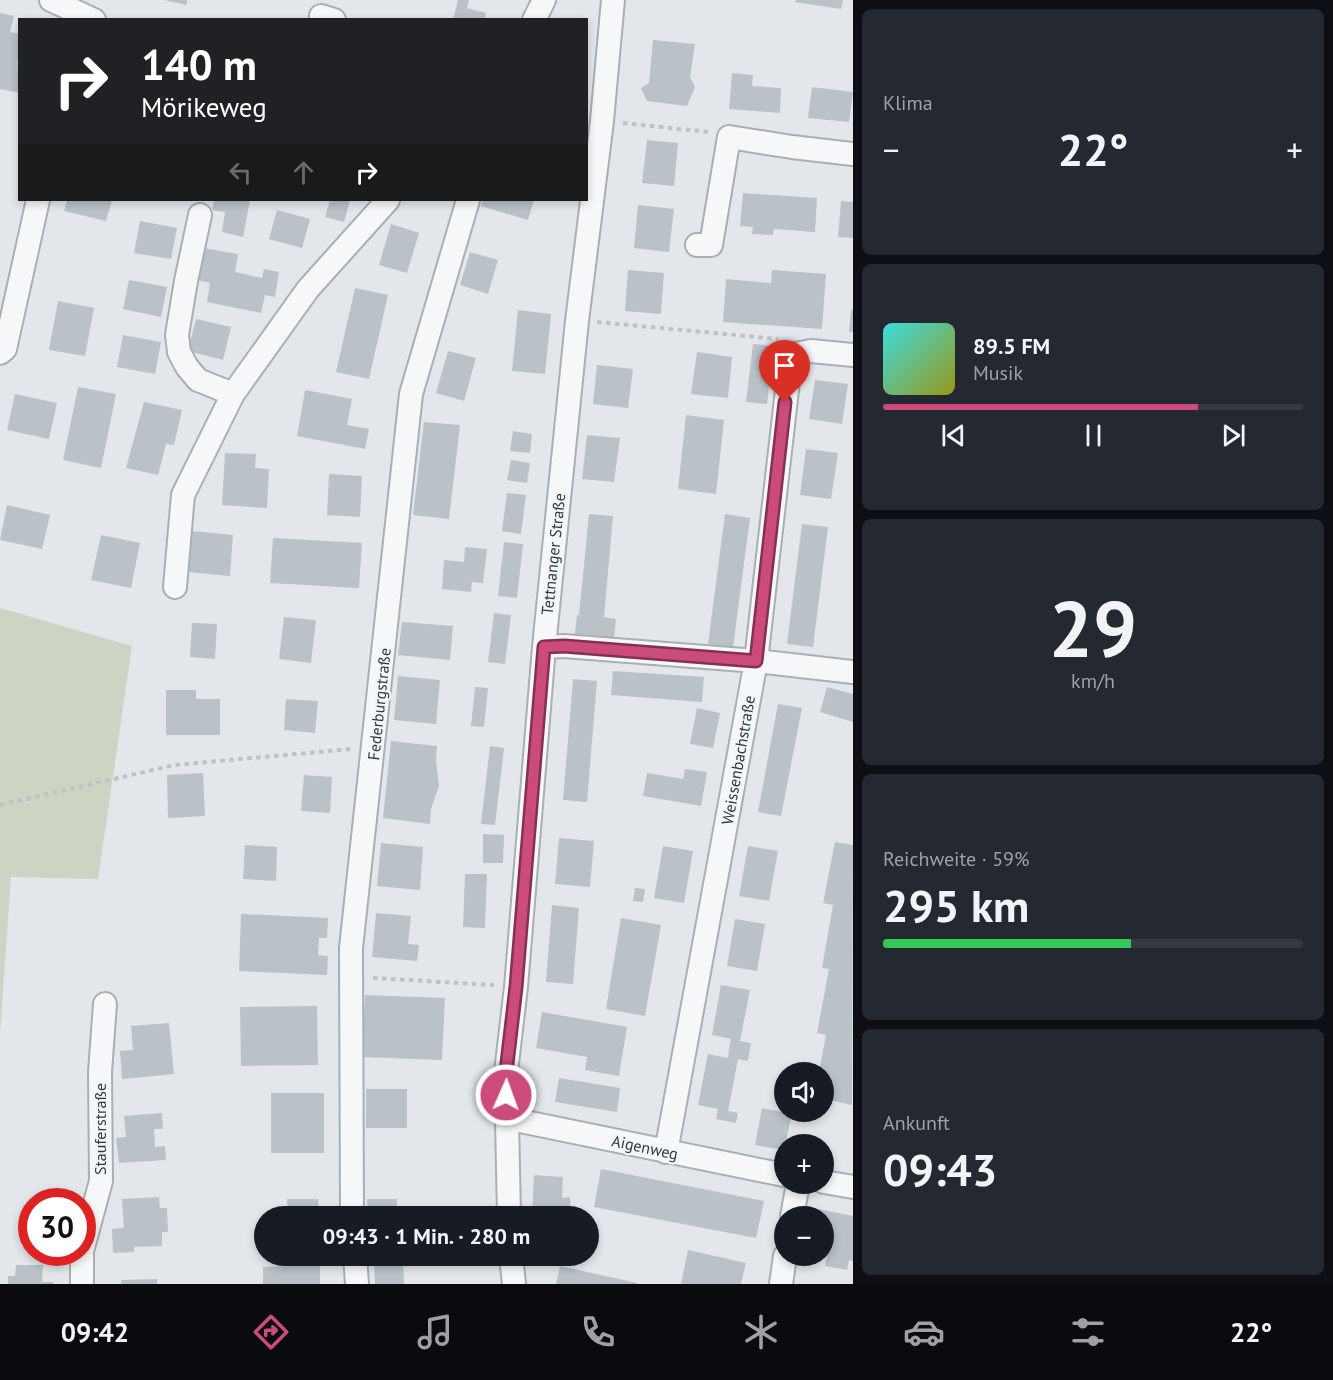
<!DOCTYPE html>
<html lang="de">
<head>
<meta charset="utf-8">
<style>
  :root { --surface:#171b24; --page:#242831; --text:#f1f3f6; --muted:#9ea1a6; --line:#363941; --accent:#cb4c7b }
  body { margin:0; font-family:"PT Sans",sans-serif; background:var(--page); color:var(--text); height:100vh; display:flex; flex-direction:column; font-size:22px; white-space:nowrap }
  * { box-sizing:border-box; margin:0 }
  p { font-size:20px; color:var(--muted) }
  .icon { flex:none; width:33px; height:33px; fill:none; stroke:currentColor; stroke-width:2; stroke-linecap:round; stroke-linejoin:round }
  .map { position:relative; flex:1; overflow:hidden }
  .sheet { display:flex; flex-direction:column; gap:9px; padding:9px; background:#0d0f14; width:480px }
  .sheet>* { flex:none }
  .top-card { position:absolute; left:18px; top:18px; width:570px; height:183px; border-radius:0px; box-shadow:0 3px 9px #0003; background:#202124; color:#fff; overflow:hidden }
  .buttons { position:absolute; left:774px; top:1062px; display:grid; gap:12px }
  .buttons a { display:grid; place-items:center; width:60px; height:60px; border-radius:50%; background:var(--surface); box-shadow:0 3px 9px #0003; font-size:30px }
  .speed { position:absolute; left:18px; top:1188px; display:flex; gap:12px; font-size:30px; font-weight:700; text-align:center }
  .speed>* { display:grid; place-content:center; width:78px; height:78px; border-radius:50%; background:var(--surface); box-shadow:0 3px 9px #0003; line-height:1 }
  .speed .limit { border:9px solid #d22; background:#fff; color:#111 }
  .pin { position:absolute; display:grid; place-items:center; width:51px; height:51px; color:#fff; margin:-62px -26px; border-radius:50% 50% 50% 0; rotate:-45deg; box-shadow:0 0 6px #0007 }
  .pin .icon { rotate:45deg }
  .me { position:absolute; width:66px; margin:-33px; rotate:2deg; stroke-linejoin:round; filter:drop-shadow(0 0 4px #0008) }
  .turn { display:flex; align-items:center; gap:21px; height:126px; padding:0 24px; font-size:27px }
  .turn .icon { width:78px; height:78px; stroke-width:2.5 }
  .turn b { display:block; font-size:42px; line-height:51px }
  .lanes { display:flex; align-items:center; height:57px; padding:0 24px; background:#0003; justify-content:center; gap:30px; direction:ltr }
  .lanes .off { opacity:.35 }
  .big { font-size:45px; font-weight:600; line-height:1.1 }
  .sheet .tile { flex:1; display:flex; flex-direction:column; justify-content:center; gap:9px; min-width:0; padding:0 21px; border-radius:9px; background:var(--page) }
  .sheet .dial { align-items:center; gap:0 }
  .dial b { font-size:78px; line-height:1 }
  .song { display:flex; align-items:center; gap:18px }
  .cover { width:72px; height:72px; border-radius:9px; background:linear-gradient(135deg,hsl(180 70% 55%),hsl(60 70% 35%)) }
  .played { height:6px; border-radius:3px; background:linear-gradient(90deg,var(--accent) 75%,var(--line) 75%) }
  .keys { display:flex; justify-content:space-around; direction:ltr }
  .heat { display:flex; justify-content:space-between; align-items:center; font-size:33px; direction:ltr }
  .charge { height:9px; border-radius:4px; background:linear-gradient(90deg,#34c759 59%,var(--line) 0) }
  .trip { position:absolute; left:254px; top:1206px; width:345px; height:60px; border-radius:30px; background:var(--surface); box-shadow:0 3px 9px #0003; font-weight:600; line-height:60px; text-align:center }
  .tab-bar { display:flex; height:96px; justify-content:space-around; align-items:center; background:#090b0e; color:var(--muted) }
  .tab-bar .icon { width:42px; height:42px }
  .tab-bar .on { color:var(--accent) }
  .tab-bar b { font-size:27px; color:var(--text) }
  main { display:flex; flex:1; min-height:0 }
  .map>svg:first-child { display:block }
  .green { fill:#ccd4c4 }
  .building { fill:#bac2c7 }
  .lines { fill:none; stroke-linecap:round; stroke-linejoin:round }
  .minor-casing { stroke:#a8afb5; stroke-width:26 }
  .path { stroke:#bcc2c6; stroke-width:4; stroke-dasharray:4.5 4.5; stroke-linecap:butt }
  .minor { stroke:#f5f7f9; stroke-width:22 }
  .route-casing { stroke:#843150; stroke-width:15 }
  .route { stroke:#cb4c7b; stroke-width:10 }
  .labels { text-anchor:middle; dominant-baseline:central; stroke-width:4.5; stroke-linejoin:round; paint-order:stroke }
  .street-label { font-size:16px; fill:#2b3942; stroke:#f2f6f8 }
</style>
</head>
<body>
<main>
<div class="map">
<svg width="853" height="1284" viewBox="0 0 853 1284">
  <rect width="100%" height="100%" fill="#e3e7eb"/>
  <path class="green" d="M0 608 132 646 98 879 11 877 0 1034Z"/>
  <path class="building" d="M164 0H187V5Z
    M458 0H469L467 8 486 13 485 20H453Z
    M796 0H843L841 9 795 2Z
    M0 13 14 16 10 32 20 34V51L17 65 20 66V93L0 89Z
    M653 40 695 44 690 77 695 87 687 106 647 101 641 88 649 83Z
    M732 73 753 75 752 86 781 88 780 113 729 109Z
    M812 87 853 92 849 122 808 118Z
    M647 140 678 143 674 186 642 183Z
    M743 193 817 198 815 232 774 229 773 235 752 234 753 227 740 226Z
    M67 200H112L106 221 64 211Z
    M214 200H250L243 237 222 232 225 212 212 210Z
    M330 200H350L344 222 325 217Z
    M483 200H534L528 220 481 206Z
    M841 201 853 202V238L838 237Z
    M638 205 674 209 669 252 634 248Z
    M277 210 310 219 302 248 269 239Z
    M140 221 177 228 171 259 134 253Z
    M391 224 419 233 407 273 379 265Z
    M203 248 238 254 235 272 262 278 264 269 279 272 275 297 265 295 261 313 207 302 210 283 197 280Z
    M470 252 498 260 488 294 460 285Z
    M628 270 664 273 661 314 625 311Z
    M772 270 826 274 822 329 723 322 726 279 771 283Z
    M129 280 167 287 161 317 123 309Z
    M355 288 388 295 369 379 336 372Z
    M58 301 94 308 85 356 49 350Z
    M518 310 551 314 545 374 512 371Z
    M851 310H853V332H849Z
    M196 319 231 327 223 360 188 351Z
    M123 335 161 342 155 374 117 367Z
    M753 344 774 346 767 404 746 402Z
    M448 351 476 358 464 401 436 393Z
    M697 352 732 357 728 398 691 394Z
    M597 365 633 369 628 408 593 404Z
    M815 380 848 384 842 424 809 419Z
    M78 387 116 394 101 468 63 460Z
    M305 390 352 399 347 425 369 429 365 449 297 436Z
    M15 394 57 403 49 439 7 430Z
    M144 402 182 410 174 445 166 444 158 475 126 468Z
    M686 415 724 420 716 494 678 489Z
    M424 422 460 425 449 519 413 515Z
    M513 431 532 434 530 453 510 451Z
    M587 435 620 438 614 482 582 479Z
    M806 449 838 453 831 499 800 495Z
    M225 453 256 454 255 468 269 469 267 508 222 505Z
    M511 460 530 463 527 483 507 480Z
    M329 474 362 476 360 517 327 515Z
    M507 493 526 495 521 534 502 531Z
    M7 505 50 515 42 549 0 540Z
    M589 514 613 516 604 617 616 619 614 638 575 634 577 615H579Z
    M725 514 750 518 733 647 708 644Z
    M802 524 828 527 813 647 787 644Z
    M191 531 233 535 230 576 188 572Z
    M101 535 140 543 131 588 91 580Z
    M273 538 362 543 359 588 270 583Z
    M504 542 523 544 517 598 498 596Z
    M465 547 487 549 483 583 472 582 471 592 442 589 444 560 464 562Z
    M494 613 511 615 505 664 488 662Z
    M284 617 316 620 311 663 279 659Z
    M402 622 453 626 450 660 398 655Z
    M192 623 217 624 215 659 190 657Z
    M613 671 704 677 702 702 611 695Z
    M398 676 440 680 436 724 394 720Z
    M573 679 597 681 587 802 563 800Z
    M475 687 488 688 484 727 471 726Z
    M827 687 853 694V722L820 712Z
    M166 690H196V699H220V735H166Z
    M286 699 318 701 315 733 284 730Z
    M778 704 802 708 781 816 758 812Z
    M697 708 720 713 713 748 690 744Z
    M391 741 437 746 436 760 439 786 431 809 430 824 383 818Z
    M490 746 504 748 495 825 481 824Z
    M685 769 707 772 701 806 643 796 647 773 683 779Z
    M203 773 205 816 168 818 167 775Z
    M304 775 332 777 330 813 301 811Z
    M483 834 504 835 503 863H483Z
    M559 838 594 841 590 887 555 884Z
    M835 842 853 845 852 1105 824 1099V1072H819L826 1035 817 1033 829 969 822 968 833 905 823 903Z
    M381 843 423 847 420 890 377 886Z
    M245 845 277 847 276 881 243 879Z
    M663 846 693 851 684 903 654 898Z
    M748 846 778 851 769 901 739 896Z
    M465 874H487L485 928 463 927Z
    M635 888 645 889 643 902 633 901Z
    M552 905 579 908 573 984 546 982Z
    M376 913 411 916 408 944 419 945 417 961 372 957Z
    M241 914 328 918 327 938H319L318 955 328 956 327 975 239 971Z
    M621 918 661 925 645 1016 606 1009Z
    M735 919 765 924 757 971 727 966Z
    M721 985 750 990 740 1041 751 1043 748 1061 738 1059 728 1111 738 1113 736 1123 716 1119 718 1109 698 1105 708 1054 728 1058 729 1048 731 1039 712 1035Z
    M365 995 445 998 442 1060 362 1057Z
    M317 1006 318 1065 241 1066 240 1007Z
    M542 1012 627 1027 619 1076 585 1070 587 1057 536 1048Z
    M169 1023 174 1074 122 1079 120 1051 133 1050 131 1026Z
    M559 1078 620 1088 617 1112 555 1102Z
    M366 1089H407V1128H366Z
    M271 1093H324V1153H271Z
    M762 1108 792 1114 784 1150 755 1145Z
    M162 1113 163 1129H154L155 1147 165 1146 166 1160 119 1163 116 1138 126 1137 124 1116Z
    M601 1169 764 1201 756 1238 594 1207Z
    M534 1175 563 1177 562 1198 570 1197 571 1216H532Z
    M159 1197 160 1208H167L168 1232H162V1246L134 1247V1252L113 1253 112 1229 124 1228 122 1199Z
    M287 1199H318L319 1216H288Z
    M367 1199H397V1216H368Z
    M818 1209 853 1216V1261L849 1260 847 1270 825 1266 827 1256 824 1255V1216H816Z
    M688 1250 746 1263 741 1284H681Z
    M403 1260 404 1284H375L374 1261Z
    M16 1265H43L42 1282H53V1284H8V1276H15Z
    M320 1265V1284H263V1267Z
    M560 1266 637 1283V1284H556Z
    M157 1279V1284H121V1280Z"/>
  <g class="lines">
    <g class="minor-casing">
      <path id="minor" d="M51 0 94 20
        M321 16 334 20
        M534 20 544 0
        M200 215 186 281 177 335 179 352 187 367 198 380 233 394
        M697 245H711L729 137 792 147 853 154
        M0 353 5 349 38 200
        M175 587 183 495 233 394 308 289 388 200
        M544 647 564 646 756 661 853 672
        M506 1118 784 1175
        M666 1152 756 661 791 355 811 351 853 355
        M824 1182 853 1187
        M352 1216 351 948 411 394 468 200
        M509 1216 506 1072 516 987 544 647 577 321 602 121 613 0
        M792 1216 798 1184
        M82 1251 101 1181 100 1072 105 1004
        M355 1256 357 1284
        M511 1256 514 1284
        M82 1284V1252
        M781 1284 785 1256"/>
    </g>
    <path class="path" d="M623 123 708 132
      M597 322 778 339
      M0 805 175 765 351 749
      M373 978 494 985"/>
    <use href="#minor" class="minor"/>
  </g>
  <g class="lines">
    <g class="route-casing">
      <path id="route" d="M506 1095V1072L516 987 544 647 564 646 756 661 785 402"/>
    </g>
    <use href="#route" class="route"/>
  </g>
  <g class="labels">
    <g class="street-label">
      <text transform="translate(553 554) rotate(-84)">Tettnanger Straße</text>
      <text transform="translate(379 704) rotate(-84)">Federburgstraße</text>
      <text transform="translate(738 760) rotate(-80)">Weissenbachstraße</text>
      <text transform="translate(100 1129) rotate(-90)">Stauferstraße</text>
      <text transform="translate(645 1147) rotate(12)">Aigenweg</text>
    </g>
  </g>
</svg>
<div class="buttons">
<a><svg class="icon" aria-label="sound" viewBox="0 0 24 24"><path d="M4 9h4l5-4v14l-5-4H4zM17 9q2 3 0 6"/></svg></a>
<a>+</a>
<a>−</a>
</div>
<div class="speed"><div class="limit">30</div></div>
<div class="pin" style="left:785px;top:402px;background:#d93025"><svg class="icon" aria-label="arrive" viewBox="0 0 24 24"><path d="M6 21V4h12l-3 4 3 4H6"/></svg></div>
<svg class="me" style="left:506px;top:1095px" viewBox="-20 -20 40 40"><circle r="17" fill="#cb4c7b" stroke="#fff" stroke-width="3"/><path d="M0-11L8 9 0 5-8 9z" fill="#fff"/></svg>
<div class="trip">09:43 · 1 Min. · 280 m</div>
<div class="top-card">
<div class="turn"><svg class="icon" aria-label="right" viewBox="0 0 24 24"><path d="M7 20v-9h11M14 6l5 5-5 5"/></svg><div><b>140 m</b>Mörikeweg</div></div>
<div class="lanes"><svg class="icon off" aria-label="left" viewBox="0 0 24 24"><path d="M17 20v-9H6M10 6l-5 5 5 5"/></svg><svg class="icon off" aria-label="ahead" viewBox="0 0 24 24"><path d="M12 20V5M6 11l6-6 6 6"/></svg><svg class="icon" aria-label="right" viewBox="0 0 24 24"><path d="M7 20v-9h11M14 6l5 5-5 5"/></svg></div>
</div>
</div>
<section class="sheet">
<div class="tile"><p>Klima</p>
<div class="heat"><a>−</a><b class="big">22°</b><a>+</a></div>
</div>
<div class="tile">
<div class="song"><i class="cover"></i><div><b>89.5 FM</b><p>Musik</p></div></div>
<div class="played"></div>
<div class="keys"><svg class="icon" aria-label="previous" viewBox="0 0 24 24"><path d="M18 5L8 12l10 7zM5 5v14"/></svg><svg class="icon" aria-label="pause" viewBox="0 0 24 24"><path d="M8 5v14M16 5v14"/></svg><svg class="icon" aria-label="next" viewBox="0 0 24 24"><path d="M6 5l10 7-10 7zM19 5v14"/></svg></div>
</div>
<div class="tile dial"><b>29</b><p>km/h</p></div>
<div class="tile"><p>Reichweite · 59%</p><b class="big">295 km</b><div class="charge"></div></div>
<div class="tile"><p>Ankunft</p><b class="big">09:43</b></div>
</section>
</main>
<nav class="tab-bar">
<b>09:42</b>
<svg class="icon on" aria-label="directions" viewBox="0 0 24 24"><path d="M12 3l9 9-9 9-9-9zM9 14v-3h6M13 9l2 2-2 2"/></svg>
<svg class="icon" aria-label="music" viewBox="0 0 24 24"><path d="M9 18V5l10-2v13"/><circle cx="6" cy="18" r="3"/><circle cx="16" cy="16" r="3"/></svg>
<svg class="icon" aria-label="phone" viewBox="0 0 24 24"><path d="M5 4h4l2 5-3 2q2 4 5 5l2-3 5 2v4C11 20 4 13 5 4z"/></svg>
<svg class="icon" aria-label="climate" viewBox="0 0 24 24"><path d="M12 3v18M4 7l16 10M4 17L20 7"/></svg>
<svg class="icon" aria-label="car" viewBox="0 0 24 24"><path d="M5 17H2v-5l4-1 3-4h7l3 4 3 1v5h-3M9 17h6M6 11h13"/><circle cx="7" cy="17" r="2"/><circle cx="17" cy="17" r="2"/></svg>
<svg class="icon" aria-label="filters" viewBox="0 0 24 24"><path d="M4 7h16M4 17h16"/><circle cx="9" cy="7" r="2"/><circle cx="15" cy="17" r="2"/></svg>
<b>22°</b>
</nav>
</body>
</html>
